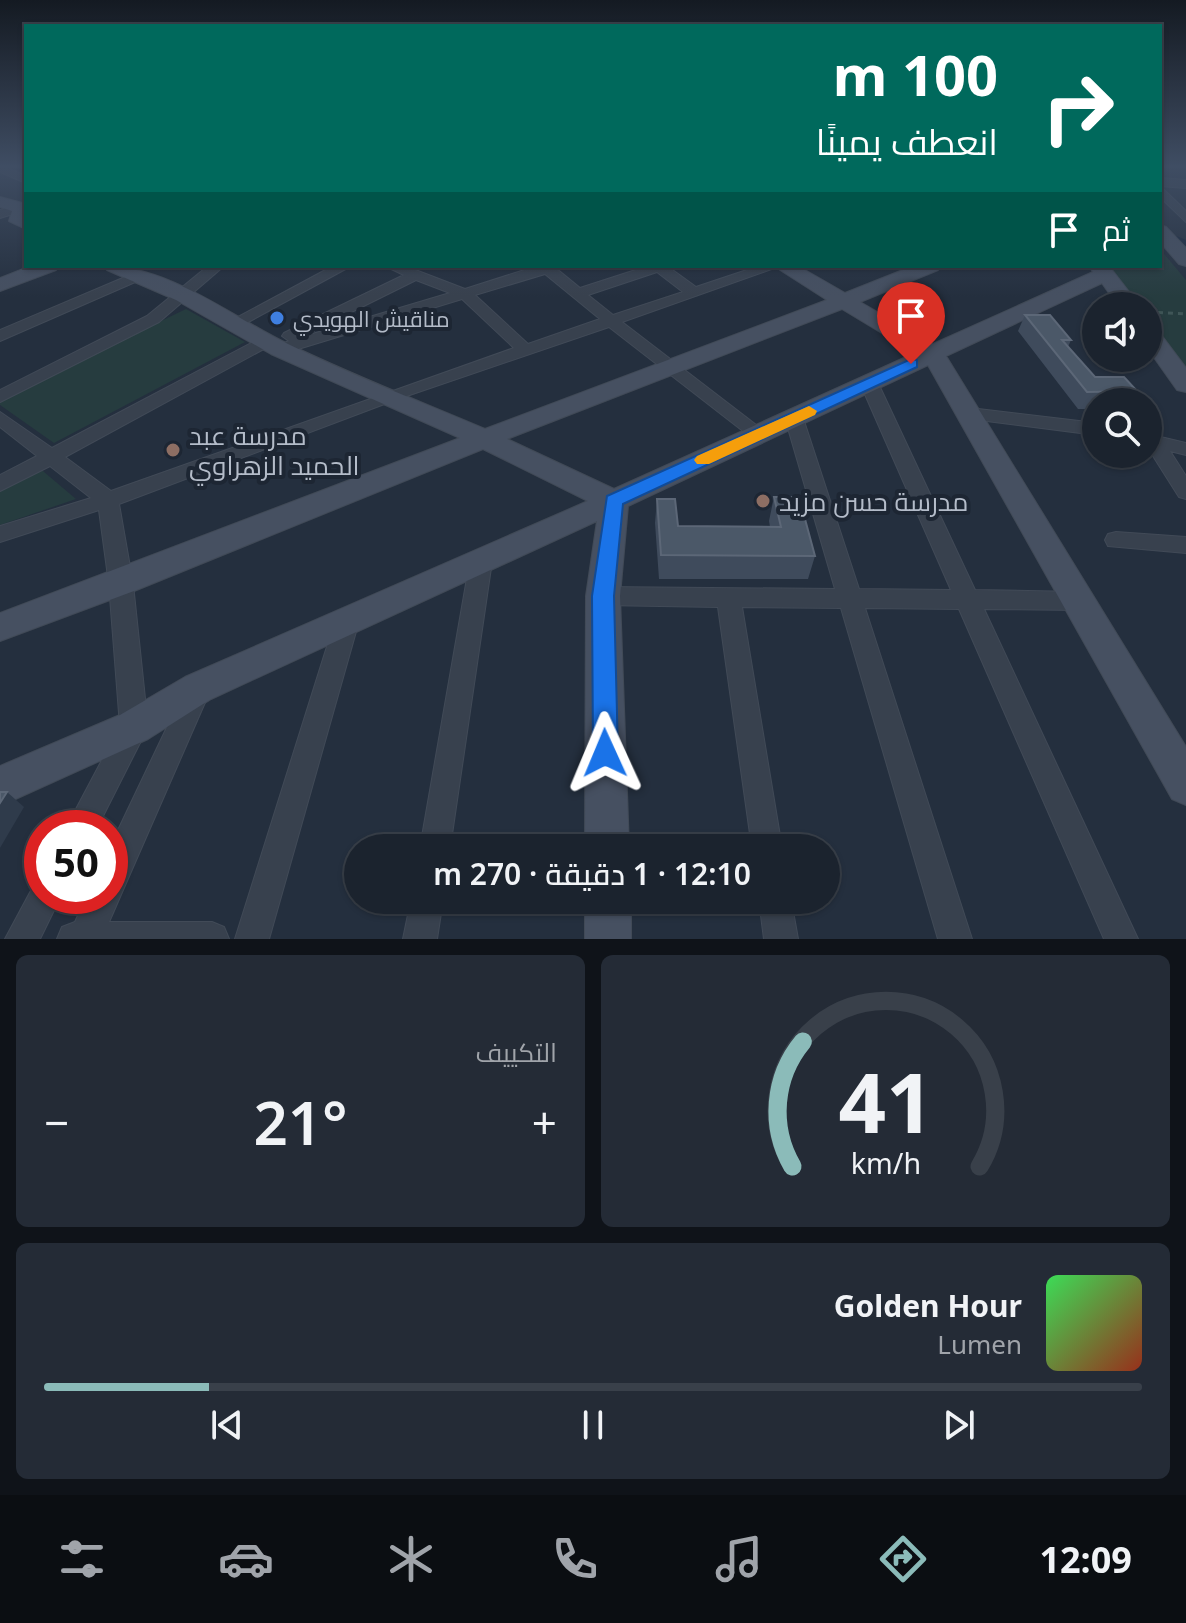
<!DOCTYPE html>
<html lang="ar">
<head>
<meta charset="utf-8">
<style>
  :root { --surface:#1b232e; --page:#242b36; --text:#f1f3f6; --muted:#a0a4aa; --line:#39404a; --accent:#8bbbb9 }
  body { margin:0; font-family:"Noto Sans",Cairo,sans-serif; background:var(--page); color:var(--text); direction:rtl; height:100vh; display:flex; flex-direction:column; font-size:30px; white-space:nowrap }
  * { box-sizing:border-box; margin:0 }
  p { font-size:26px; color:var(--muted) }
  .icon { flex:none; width:44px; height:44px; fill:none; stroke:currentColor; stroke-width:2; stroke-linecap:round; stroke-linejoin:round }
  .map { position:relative; height:939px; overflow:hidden; direction:ltr }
  .drawer { display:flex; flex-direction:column; gap:16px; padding:16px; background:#0f1319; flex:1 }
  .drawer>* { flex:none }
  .hud { position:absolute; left:24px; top:24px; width:1138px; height:244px; border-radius:0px; box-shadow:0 2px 6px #0004,0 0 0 2px var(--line); direction:rtl; background:#00695c; color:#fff; overflow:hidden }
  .controls { position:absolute; left:1082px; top:292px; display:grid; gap:16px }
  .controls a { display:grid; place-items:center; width:80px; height:80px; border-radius:50%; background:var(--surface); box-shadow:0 2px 6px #0004,0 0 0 2px var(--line); font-size:40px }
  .speed { position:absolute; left:24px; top:810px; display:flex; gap:16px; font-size:40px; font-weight:700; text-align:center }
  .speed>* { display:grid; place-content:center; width:104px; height:104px; border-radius:50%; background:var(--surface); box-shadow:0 2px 6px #0004,0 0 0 2px var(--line); line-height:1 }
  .speed .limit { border:12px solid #d22; background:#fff; color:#111 }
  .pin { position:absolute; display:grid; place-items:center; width:68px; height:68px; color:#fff; margin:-82px -34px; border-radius:50% 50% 50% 0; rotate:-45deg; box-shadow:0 0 8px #0007 }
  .pin .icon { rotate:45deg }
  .me { position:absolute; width:88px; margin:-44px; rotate:359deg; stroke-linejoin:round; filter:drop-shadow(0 0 6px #0008) }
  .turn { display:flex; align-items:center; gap:28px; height:168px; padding:0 32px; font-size:36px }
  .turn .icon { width:104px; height:104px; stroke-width:2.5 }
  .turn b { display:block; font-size:56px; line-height:68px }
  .then { display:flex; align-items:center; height:76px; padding:0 32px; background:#0003; gap:16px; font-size:30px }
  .big { font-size:60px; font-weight:600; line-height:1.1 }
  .drawer .tile { flex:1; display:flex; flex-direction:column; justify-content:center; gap:12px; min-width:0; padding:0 28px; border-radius:12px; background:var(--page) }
  .drawer .dial { align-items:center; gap:0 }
  .dial svg { height:208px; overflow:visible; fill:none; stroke:var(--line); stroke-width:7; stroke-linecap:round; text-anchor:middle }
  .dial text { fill:var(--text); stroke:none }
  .song { display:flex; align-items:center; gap:24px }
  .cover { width:96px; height:96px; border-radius:12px; background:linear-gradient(135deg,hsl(130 70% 55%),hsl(10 70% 35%)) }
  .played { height:8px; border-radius:4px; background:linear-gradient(90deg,var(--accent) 15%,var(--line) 15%) }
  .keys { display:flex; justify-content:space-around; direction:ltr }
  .heat { display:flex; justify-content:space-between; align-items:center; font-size:44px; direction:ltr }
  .drawer .tiles { flex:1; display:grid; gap:16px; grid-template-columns:1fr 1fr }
  .tile:last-child { grid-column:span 2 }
  .trip { position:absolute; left:344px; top:834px; width:496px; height:80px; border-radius:40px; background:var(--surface); box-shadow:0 2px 6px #0004,0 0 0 2px var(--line); font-weight:600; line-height:80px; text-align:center; direction:rtl }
  .menu { display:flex; height:128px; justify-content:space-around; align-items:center; background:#0b0e12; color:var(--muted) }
  .menu .icon { width:56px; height:56px }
  .menu .current { color:var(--accent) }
  .menu b { font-size:36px; color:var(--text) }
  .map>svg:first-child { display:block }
  .green { fill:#263c3f }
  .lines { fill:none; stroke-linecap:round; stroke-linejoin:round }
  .canal { fill:#17263c; fill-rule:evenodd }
  .street-casing { stroke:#414a57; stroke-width:2 }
  .secondary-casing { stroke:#414a57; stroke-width:2 }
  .path { stroke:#3f5557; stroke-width:3; stroke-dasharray:5 5; stroke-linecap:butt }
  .street { fill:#38414e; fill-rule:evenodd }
  .secondary { fill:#465061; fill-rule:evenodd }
  .wall { fill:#3f4b5c }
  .shaded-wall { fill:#2f3b4b }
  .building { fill:#4b5868; stroke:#5c6777; stroke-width:2 }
  .route { fill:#1a73e8; stroke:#114b97; stroke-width:2 }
  .slow { fill:#f59e0b }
  .shop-dot { fill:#3f7fe0; stroke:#1d2633; stroke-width:3 }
  .education-dot { fill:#8d6e63; stroke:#1d2633; stroke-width:3 }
  .labels { text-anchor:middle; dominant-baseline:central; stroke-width:8; stroke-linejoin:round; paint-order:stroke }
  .far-poi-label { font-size:22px; fill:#b4bcc9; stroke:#1d2633; text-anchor:start }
  .poi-label { font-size:26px; fill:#b4bcc9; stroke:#1d2633; text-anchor:start }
</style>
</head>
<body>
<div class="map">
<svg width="1186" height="939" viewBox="0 0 1186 939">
  <rect width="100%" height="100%" fill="#242f3e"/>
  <path class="green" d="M1160 249 1186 280V369L1148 319V306H1138L1108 266H1160Z
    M186 309 245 342 54 443 0 405V399Z
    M37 466 76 499 0 525V486Z"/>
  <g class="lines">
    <path class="canal" d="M1160 229 1186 240V248L1160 237Z"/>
    <g class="street-casing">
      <path id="street" d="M0 165 26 176V183L0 172Z
        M1160 178 1186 180V188L1160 186Z
        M1160 186 1186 211V222L1160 197Z
        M26 202V210L0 218V210Z
        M208 266H224L159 322 0 402V390L147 316Z
        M333 266H351L239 327 233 329 225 324Z
        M385 266H405L465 289 537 266H564L558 270 580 288 648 266H667L696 287 759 266H780L622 322 768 434 759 440 752 438 609 327 395 400 119 504 133 584 148 727 97 828H66L120 726 109 584 99 510 0 542V526L91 498 50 466 0 491V475L37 456 0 427V412L52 448 259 339H271V345L65 457 111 491 514 348 462 299 285 353H273L271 349 289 341 282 336 284 333 404 275ZM657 272 683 292 613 315 588 295ZM545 274 600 319 528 344 475 295ZM416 280 450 293 299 338Z
        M137 272 142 273V279L0 341V330Z
        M869 378 878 383 975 590 1079 592 1087 594 1091 601 1087 608 1079 610 984 609 1138 939H1104L959 609 865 608 972 939H938L841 608 742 607 782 848H752L718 607 603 605 595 603 591 596 595 589 603 587 835 589 785 418 794 412 803 418 859 589 951 590 860 383Z
        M970 408 1096 423V435L963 418 961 414Z
        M1148 434 1186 443V455L1170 451 1186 476V499L1179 497 1148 448Z
        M1116 532 1186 537V553L1108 546 1105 540 1108 534Z
        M481 552 489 555 492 561 450 848H420L470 561 473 555Z
        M347 611 356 614 359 621 269 939H235L335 621 338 614Z
        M197 679 206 683 210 691 109 922H212L224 927 229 939H57L62 927 75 922 87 896H110V847L188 683Z
        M42 881V896H61L40 939H5L34 885Z
        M411 900H443L437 939H403Z
        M759 900H791L798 939H764Z"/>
    </g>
    <g class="secondary-casing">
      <path id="secondary" d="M0 197 26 204V229L9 221 12 211 0 207Z
        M1160 225 1166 227 1186 248V266L1179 264 1160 242Z
        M31 266H59L56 270 0 291V278Z
        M104 266C170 266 230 316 288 344 352 375 419 401 485 429L827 300 774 266H798L845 293 913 266H941L938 270 860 302 933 344 1093 272 1089 266H1109L1140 306H1118L1102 283 946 356 1186 747V805L1172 799 928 365 628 506 620 596 629 848H585L586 596 597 521 211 699 148 739 0 806V766L120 715 185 677 588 501 483 449 134 591 0 641V613L460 438 271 354 176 300 107 270ZM842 309 915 353 614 489 507 439Z
        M1148 326 1156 328 1186 368V392L1177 390 1148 349Z
        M585 900H631V939H585Z"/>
    </g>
    <path class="path" d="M1148 312 1186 314"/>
    <use href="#street" class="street"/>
    <use href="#secondary" class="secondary"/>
  </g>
  <path class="wall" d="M1025 315 1071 340 1068 347 1095 377 1137 391 1131 402H1096V409H1078L1018 331Z
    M774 497 815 556 808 579H659L655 523 657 499 678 526 770 527 769 521Z"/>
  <path class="shaded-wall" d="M7 792 24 807 0 848V803Z"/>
  <path class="building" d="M1025 315H1050L1071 340H1062L1095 377H1124L1137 391 1087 392Z
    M774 497H799L815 556 661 555 657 499H675L678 526 781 527Z
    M0 792H7L0 803Z"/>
  <linearGradient id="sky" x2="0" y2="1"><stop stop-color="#141a22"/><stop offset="0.56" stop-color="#3f4d63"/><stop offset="1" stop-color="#3f4d63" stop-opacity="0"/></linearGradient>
  <rect width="1186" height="297" fill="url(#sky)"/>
  <path class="route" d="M911 359 917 360V367L623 504 614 596 618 753 614 762 605 766 596 762 593 753 592 596 607 496Z"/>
  <path class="slow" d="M809 406 817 411 815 415 709 464H697L694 460 697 456Z"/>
  <circle class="shop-dot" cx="277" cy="318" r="8"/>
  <g class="education-dot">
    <circle cx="173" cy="450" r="8"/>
    <circle cx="763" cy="501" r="8"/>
  </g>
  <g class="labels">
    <g class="far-poi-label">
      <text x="293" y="318">مناقيش الهويدي</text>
    </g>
    <g class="poi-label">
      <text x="189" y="435">مدرسة عبد<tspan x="189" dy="30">الحميد الزهراوي</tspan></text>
      <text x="779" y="501">مدرسة حسن مزيد</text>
    </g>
  </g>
</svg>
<div class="controls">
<a><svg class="icon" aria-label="sound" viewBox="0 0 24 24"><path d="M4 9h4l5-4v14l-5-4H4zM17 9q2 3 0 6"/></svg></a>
<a><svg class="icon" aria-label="search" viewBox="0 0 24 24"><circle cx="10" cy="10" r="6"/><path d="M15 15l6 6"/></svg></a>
</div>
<div class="speed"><div class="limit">50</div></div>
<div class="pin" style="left:911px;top:364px;background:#d93025"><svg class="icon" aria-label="arrive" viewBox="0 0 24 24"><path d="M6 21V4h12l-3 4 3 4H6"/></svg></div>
<svg class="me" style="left:605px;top:753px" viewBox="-20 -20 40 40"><path d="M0-17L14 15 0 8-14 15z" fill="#1a73e8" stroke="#fff" stroke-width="4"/></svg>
<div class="trip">12:10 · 1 دقيقة · 270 m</div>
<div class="hud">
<div class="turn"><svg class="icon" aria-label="right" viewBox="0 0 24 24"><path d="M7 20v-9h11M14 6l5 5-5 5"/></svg><div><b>100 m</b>انعطف يمينًا</div></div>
<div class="then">ثم<svg class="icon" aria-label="arrive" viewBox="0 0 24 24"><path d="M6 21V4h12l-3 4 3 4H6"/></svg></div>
</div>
</div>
<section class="drawer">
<div class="tiles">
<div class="tile dial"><svg viewBox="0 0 100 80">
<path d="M14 69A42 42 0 1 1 86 69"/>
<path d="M14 69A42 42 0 0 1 18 21" stroke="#8bbbb9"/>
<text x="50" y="56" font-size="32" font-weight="700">41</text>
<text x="50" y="72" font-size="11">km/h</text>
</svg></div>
<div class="tile"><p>التكييف</p>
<div class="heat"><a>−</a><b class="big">21°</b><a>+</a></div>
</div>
<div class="tile">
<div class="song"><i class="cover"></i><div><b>Golden Hour</b><p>Lumen</p></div></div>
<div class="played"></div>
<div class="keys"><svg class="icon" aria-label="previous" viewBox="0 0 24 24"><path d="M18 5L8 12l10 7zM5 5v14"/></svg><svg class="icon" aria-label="pause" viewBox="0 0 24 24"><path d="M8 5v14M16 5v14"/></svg><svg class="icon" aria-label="next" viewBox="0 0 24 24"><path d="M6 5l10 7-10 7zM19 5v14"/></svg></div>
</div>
</div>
</section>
<nav class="menu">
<b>12:09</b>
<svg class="icon current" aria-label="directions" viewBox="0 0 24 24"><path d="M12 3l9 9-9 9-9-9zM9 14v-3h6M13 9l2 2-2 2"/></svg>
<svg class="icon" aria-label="music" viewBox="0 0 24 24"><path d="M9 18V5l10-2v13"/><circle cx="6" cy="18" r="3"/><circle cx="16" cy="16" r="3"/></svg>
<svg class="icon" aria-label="phone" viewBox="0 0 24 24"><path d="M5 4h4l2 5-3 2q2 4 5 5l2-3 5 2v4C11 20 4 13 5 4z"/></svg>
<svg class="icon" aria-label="climate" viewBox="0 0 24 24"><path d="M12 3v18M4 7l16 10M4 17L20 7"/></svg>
<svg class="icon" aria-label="car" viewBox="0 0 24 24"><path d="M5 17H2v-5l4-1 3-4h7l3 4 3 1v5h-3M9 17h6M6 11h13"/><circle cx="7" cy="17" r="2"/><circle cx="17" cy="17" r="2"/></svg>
<svg class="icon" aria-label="filters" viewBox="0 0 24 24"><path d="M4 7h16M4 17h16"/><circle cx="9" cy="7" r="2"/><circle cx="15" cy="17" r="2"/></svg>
</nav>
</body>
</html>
